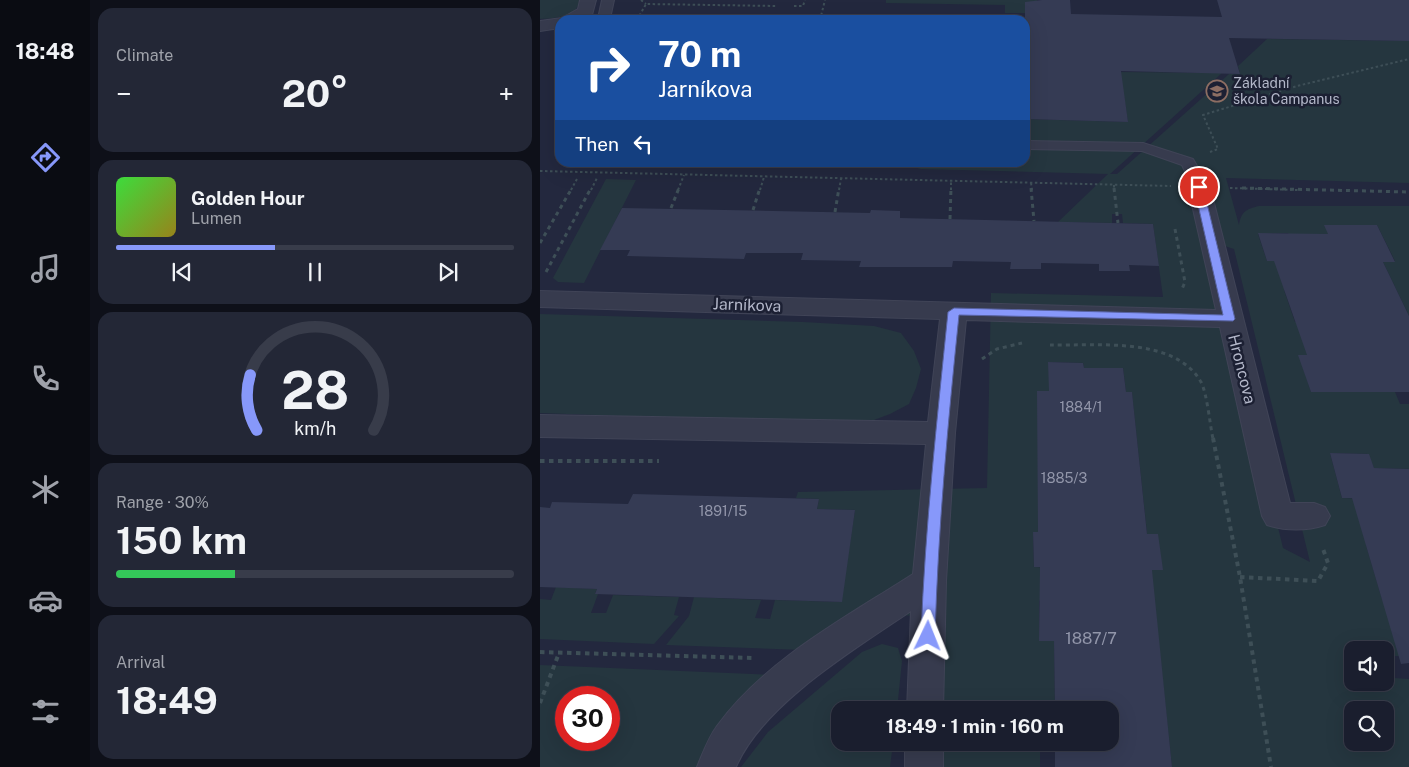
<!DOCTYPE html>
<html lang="en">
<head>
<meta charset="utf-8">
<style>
  :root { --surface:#1a1e2e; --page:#232736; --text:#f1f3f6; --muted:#9fa2aa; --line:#383c4a; --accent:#8798fa }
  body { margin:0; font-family:"Public Sans",sans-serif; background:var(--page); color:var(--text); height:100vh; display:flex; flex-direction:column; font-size:19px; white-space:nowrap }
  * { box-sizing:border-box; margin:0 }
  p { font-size:16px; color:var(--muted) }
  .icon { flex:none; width:28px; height:28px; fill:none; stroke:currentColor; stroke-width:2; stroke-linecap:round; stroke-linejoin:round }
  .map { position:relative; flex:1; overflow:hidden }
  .sheet { display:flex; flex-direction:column; gap:8px; padding:8px; background:#0e1019; width:450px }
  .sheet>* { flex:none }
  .banner { position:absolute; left:15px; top:15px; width:475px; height:152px; border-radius:15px; box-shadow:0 5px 20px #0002,0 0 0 1px var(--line); background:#1a4fa0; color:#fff; overflow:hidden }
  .fabs { position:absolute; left:804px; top:641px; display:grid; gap:10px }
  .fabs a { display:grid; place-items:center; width:50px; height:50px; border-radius:10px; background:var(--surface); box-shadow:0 5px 20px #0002,0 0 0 1px var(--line); font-size:25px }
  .speed { position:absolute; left:15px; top:686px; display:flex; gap:10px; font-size:25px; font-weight:700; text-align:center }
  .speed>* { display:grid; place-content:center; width:65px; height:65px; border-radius:50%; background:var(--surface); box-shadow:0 5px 20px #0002,0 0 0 1px var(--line); line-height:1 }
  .speed .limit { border:8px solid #d22; background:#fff; color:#111 }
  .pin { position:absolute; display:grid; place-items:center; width:42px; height:42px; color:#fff; margin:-21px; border:2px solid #fff; border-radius:50%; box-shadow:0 1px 5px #0007 }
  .me { position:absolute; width:55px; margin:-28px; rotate:2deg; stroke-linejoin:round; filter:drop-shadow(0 0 4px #0008) }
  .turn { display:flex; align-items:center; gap:18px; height:105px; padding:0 20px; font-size:22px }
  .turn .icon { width:65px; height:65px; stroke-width:2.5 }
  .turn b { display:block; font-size:35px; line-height:42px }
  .then { display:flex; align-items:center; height:48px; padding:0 20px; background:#0003; gap:10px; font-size:19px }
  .big { font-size:38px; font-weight:700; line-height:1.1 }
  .sheet .tile { flex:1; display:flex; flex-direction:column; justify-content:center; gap:8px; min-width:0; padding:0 18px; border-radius:15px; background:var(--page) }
  .sheet .dial { align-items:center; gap:0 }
  .dial svg { height:130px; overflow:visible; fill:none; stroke:var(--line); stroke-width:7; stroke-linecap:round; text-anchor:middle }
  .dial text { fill:var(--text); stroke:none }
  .song { display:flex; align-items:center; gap:15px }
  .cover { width:60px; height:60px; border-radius:8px; background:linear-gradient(135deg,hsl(120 70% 55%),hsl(50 70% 35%)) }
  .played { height:5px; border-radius:2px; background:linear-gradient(90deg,var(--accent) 40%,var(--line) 40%) }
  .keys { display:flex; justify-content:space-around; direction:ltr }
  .heat { display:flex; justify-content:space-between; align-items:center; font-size:28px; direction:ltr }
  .charge { height:8px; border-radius:4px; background:linear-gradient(90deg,#34c759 30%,var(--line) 0) }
  .trip { position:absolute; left:291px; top:701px; width:288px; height:50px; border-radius:15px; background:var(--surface); box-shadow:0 5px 20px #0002,0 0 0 1px var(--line); font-weight:700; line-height:50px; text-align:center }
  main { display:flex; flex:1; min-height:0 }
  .dock { display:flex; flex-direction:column; width:90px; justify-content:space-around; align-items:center; background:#0a0c12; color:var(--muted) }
  .dock .icon { width:35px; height:35px }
  .dock .current { color:var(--accent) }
  .dock b { font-size:22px; color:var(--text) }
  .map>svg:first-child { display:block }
  .green { fill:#25363f; fill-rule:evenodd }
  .building { fill:#353b54 }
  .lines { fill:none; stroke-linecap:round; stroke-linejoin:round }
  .service-casing { stroke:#404457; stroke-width:2 }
  .minor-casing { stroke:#404457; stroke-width:2 }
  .path-far2 { stroke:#3e4f57; stroke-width:2; stroke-dasharray:2.5 2.5; stroke-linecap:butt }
  .path-far1 { stroke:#3e4f57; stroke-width:3; stroke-dasharray:4 4; stroke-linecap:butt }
  .path { stroke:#3e4f57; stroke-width:4; stroke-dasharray:4.5 4.5; stroke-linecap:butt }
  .service { fill:#373b4e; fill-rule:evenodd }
  .minor { fill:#373b4e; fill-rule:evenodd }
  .route { fill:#8798fa; stroke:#5863a2 }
  .labels { text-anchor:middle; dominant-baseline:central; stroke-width:5; stroke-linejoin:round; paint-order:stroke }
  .far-poi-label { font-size:14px; fill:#b3b7c9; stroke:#1c2033; text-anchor:start }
  .number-label { font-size:14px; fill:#9296aa }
  .street-label { font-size:16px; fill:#b3b7c9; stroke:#1c2033 }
  .near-number-label { font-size:16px; fill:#9296aa }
</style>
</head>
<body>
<main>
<nav class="dock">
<b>18:48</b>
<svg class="icon current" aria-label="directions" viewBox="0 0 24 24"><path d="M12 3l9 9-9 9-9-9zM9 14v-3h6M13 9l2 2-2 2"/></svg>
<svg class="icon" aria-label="music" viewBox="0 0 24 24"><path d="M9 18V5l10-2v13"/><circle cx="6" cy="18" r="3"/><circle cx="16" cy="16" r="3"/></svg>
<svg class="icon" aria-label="phone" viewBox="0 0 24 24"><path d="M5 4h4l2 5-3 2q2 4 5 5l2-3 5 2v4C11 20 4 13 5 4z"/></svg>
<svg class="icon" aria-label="climate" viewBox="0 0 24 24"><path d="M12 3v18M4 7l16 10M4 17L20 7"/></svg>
<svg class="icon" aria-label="car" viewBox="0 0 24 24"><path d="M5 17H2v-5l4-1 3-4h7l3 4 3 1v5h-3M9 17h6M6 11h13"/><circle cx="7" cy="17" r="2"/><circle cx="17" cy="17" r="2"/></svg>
<svg class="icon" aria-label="filters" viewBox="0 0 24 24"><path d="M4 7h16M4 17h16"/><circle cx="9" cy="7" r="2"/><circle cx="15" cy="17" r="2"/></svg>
</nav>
<section class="sheet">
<div class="tile"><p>Climate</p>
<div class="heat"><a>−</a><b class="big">20°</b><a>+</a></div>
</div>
<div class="tile">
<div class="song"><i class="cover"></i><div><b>Golden Hour</b><p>Lumen</p></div></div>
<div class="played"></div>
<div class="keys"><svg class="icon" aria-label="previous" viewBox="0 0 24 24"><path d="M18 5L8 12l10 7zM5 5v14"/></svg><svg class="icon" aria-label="pause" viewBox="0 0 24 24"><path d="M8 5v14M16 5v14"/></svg><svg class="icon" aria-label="next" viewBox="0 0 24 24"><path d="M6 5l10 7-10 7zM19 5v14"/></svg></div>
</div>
<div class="tile dial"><svg viewBox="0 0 100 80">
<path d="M14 69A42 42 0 1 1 86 69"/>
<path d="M14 69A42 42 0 0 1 10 35" stroke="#8798fa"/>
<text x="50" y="56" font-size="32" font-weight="700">28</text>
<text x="50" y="72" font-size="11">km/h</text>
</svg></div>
<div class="tile"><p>Range · 30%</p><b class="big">150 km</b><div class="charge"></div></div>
<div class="tile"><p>Arrival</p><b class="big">18:49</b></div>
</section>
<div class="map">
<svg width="869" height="767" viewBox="0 0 869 767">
  <rect width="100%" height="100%" fill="#23283e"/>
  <path class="green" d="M0 0H39C39 18 13 18 0 19Z
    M346 0H497V13H465V5L346 3Z
    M727 39 869 41V183L686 178 699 225C701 212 706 209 719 206H869V316L843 262 855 261 837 225H785L792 242H752L748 233 718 234 727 261H800L744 290 755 322H826L839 355H759L771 392H807L850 380 860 404H869V469L834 468 828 454 790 453 802 498 869 500 826 545 842 599 869 600V656H848L854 678 869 679V767H632L592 393 586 392 583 368H544L543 363 509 362V391H498V417L511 532H493L494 567 513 568 499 602V640L514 641 515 710H400L406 617 328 614 265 650 126 645 149 616 154 597 221 600 215 618 230 619 235 600 301 602 315 510 277 509 279 499 256 498 258 492 447 488 451 293 623 297 613 224 583 223 582 214H572V223L518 222 568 174 381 169 357 163 485 162V119L588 122 580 72 682 73 570 174H577L689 74H700L698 66ZM669 241 694 249 770 562 743 548ZM812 650H845V682H812ZM812 710H845V742H812Z
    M66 179 96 180 44 283 18 282 13 278Z
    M0 314 263 322 334 326 361 333 374 351 381 369 376 388 369 404 350 414 326 423 302 424 0 413Z
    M16 587 57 589 55 594H58L51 613H66L73 595 139 597 134 615 139 616 114 644 0 639V599L11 600Z
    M342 644 358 648 362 661 357 710H300V742L353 743 350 767H201L228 732 322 652Z
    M0 665 234 675 158 767H0ZM26 698H69V740H26Z
    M398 743H500V767H396Z"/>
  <path class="building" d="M502 0H530L531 14 682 17 677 0H869V41L689 38 700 74 581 71 588 122 485 119V2Z
    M82 208 330 213 331 210 360 211V218L613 224 619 266 589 265 590 271H559V264L501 263V269H470L471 262 413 261 412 267H319L321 261 261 260 263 253H206L204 259 87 256 90 250H60Z
    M784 225H837L855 262H843L869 316V392H771L758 355H767L734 261H727L718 233 788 234Z
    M508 362 543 363 544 368H583L586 392H592L607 534H618L623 570H612L632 767H515V742H570V710H515L514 641H499L500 567H494L493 532H498L497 391H509Z
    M790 453 829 454 834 468 869 469V663L861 664 812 498H802Z
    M93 494 279 499 277 509 315 510 302 602 55 594 57 589 0 587V507L10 508 12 502 88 504Z"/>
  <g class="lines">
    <g class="service-casing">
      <path id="service" d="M62 0H74L71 14 67 20H55L59 14Z
        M485 141 603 143 653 159 664 178 666 187 664 190H654L642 165 602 151 485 149Z"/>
    </g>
    <g class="minor-casing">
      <path id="minor" d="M40 0H56L52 15 43 20H20V28L0 31V21L22 18 38 9Z
        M659 180 667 182 670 187 750 503H774L785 507 790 516 785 525C767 531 745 531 727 525L722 516 680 327 426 320 415 433 406 581 403 710H367L371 611C315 649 223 704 196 767H157C163 753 168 738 177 726 226 659 305 618 373 574L386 444 0 437V415L388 422 400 319 0 307V291L676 310 648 187 651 182Z
        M365 742H403V767H365Z"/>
    </g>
    <path class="path-far2" d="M101 0 106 4
      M254 6H263L265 0
      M97 20 106 4 237 6
      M280 20 285 0
      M670 152 678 149 663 115 757 86 869 59
      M0 171 631 186
      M491 183 492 190
      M574 185V190
      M690 188 758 190
      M31 190 38 177
      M51 190 57 178
      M138 190 144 175
      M220 190 224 177
      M299 190 301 179
      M411 190V181"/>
    <path class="path-far1" d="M491 188 494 221
      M574 188 578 223
      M702 188 869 192
      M131 208 139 188
      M213 210 220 188
      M295 212 299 188
      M410 219 411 188
      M635 229 645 282 642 289
      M0 243 32 188
      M6 272 51 188
      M510 345C556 346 635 336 661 382 667 393 670 425 673 439
      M442 359 457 349 482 343"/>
    <path class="path" d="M673 438 700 577 731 767
      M0 461H119
      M700 577 778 581 788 563 782 546
      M0 652 214 658
      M0 703 19 653"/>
    <use href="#service" class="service"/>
    <use href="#minor" class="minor"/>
  </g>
  <path class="route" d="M659 184 663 187 695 319 693 321 419 315C408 422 398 529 395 636L393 641 388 643 383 641 381 636C385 528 397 420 408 312L414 308 683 315 654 187Z"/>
  <defs>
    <g id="school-ring" transform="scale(1.125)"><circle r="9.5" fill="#1c2033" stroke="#8d6e63" stroke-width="1.5"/><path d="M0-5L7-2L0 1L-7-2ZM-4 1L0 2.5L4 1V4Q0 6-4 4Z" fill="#8d6e63"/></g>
  </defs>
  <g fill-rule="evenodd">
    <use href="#school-ring" x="677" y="91"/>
  </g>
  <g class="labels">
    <g class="far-poi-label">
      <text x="693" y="83">Základní<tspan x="693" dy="16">škola Campanus</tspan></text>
    </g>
    <g class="number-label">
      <text x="541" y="407">1884/1</text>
      <text x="524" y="478">1885/3</text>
      <text x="183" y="511">1891/15</text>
    </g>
    <g class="street-label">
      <text transform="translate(207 305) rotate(2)">Jarníkova</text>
      <text transform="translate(702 369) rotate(76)">Hroncova</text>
    </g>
    <g class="near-number-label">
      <text x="551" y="638">1887/7</text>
    </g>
  </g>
</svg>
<div class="fabs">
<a><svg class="icon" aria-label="sound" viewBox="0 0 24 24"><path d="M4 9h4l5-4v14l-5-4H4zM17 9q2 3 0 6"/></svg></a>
<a><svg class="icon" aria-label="search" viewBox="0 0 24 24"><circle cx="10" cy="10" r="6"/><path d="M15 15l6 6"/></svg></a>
</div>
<div class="speed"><div class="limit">30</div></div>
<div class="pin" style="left:659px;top:187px;background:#d93025"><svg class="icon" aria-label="arrive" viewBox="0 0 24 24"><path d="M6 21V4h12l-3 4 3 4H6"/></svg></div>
<svg class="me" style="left:388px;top:636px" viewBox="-20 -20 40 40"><path d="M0-17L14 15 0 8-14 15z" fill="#8798fa" stroke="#fff" stroke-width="4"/></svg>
<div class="trip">18:49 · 1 min · 160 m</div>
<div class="banner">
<div class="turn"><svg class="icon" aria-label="right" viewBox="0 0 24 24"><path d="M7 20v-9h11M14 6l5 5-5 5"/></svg><div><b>70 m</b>Jarníkova</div></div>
<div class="then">Then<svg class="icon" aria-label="left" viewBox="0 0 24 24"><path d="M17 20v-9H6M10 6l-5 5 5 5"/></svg></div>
</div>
</div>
</main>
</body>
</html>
